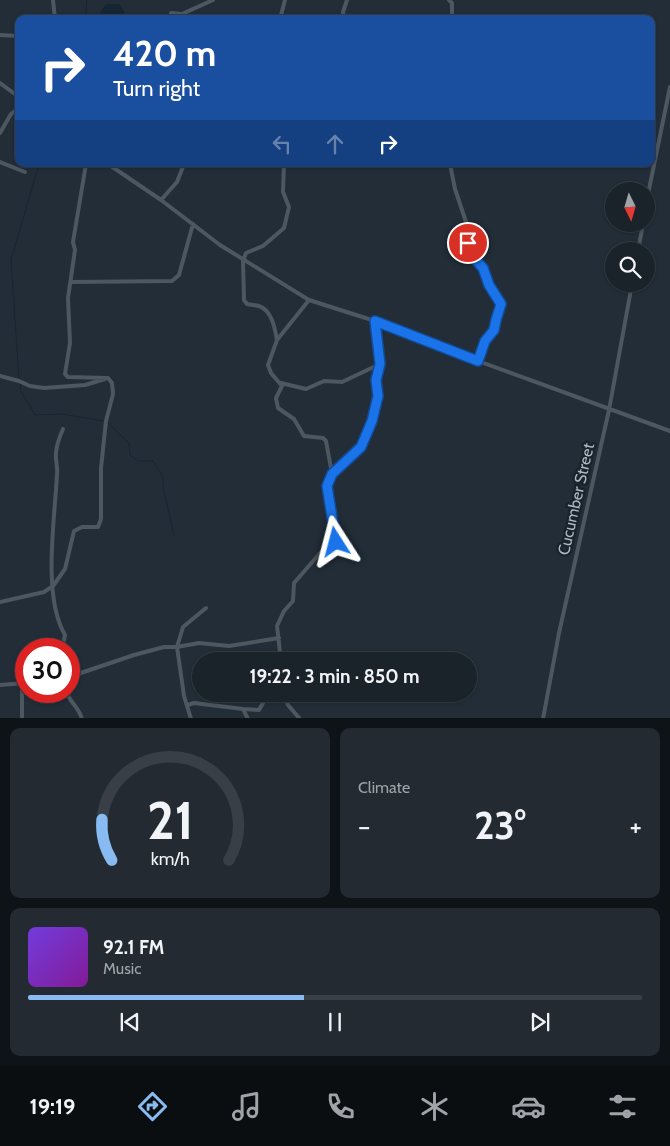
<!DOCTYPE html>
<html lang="en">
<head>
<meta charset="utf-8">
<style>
  :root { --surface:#1a222a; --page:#232a32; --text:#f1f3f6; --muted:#9fa4a8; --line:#383f47; --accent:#87bbf2 }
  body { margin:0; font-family:Cabin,sans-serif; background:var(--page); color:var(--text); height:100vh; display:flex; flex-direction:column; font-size:19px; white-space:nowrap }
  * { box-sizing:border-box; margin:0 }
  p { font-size:16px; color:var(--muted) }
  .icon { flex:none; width:28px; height:28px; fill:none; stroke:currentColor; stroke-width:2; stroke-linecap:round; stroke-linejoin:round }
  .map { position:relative; height:718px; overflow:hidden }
  .details { display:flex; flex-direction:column; gap:10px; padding:10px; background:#0e1317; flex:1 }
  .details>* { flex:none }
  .guide { position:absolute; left:15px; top:15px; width:640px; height:152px; border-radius:10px; box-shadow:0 1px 4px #0004,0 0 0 1px var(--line); background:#1a4fa0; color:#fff; overflow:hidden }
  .needle { width:32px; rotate:175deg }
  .buttons { position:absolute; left:605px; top:182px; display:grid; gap:10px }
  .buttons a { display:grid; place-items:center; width:50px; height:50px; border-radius:50%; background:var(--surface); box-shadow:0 1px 4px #0004,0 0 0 1px var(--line); font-size:25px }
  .speed { position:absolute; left:15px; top:638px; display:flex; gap:10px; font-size:25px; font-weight:700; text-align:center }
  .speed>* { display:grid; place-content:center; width:65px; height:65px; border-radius:50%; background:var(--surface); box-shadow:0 1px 4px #0004,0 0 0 1px var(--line); line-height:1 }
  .speed .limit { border:8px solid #d22; background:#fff; color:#111 }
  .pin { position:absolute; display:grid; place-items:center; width:42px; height:42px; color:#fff; margin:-21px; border:2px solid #fff; border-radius:50%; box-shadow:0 1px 5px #0007 }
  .me { position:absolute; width:55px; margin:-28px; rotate:351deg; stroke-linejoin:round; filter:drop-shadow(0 0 4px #0008) }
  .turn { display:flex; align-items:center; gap:18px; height:105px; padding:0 15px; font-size:22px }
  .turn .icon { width:65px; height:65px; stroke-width:2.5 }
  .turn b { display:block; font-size:35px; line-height:42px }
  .lanes { display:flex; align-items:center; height:48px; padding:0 15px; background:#0003; justify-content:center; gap:25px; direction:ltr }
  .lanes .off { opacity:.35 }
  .big { font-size:38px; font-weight:700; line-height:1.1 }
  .details .widget { flex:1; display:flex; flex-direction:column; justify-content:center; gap:8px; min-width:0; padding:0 18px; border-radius:10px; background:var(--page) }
  .details .dial { align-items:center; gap:0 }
  .dial svg { height:130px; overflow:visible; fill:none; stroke:var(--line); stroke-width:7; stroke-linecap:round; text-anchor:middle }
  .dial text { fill:var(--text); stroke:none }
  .song { display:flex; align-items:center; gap:15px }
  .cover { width:60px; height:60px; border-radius:8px; background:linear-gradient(135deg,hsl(260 70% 55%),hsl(290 70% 35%)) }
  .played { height:5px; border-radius:2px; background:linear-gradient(90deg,var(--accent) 45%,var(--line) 45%) }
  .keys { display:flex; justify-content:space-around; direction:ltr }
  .heat { display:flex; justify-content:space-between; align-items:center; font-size:28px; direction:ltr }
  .details .tiles { flex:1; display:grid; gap:10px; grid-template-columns:1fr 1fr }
  .widget:last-child { grid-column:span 2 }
  .trip { position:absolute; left:192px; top:652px; width:285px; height:50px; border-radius:25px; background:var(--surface); box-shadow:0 1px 4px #0004,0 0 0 1px var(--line); font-weight:700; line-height:50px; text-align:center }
  .tabs { display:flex; height:80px; justify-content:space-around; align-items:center; background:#0a0e11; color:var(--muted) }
  .tabs .icon { width:35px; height:35px }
  .tabs .on { color:var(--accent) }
  .tabs b { font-size:22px; color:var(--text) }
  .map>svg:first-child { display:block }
  .water { fill:#162534 }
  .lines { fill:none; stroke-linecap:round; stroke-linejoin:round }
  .stream { stroke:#162534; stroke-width:1 }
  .minor { stroke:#4d5760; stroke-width:4 }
  .route-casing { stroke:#114b97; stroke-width:12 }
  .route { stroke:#1a73e8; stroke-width:9 }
  .labels { text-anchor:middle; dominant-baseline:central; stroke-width:5; stroke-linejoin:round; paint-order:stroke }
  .street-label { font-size:16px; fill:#b0bac4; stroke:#1b242d }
</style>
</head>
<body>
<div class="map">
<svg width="670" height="719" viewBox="0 0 670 719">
  <rect width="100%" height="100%" fill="#222d38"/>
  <path class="water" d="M106 4H119L124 11 123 19H101V11Z"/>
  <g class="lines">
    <path class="stream" d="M85 19 87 0
      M19 379 11 260 39 164
      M20 383 21 391 35 415 61 414 104 421
      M108 423 129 443 130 455 138 461H153L163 477V487L174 535"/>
    <path class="minor" d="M53 0 55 19
      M449 0 452 3V19
      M171 13 182 14 213 0
      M280 19 285 0
      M344 19 343 12 347 0
      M0 35 19 36
      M0 83 19 97
      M0 133 11 114 19 108
      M0 162 25 172
      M108 164 161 200 220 245 309 300 375 321 478 361 670 431
      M450 164 455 189 467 225 470 253 483 268 489 285 501 304 496 320 495 331 485 341 478 361
      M161 200 177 182 184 164
      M646 204 670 87
      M638 251 643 224
      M71 282 172 281 179 275 193 224
      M309 300 277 340 268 365 271 373 282 386 276 398 278 408 294 419 304 436 323 438 326 441 332 474
      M277 340C275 329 272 310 259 306 255 305 251 305 247 304L244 300 243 261 246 253 263 246 284 228 289 207 283 192 284 164
      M0 376 19 381 30 386 44 388 85 385 105 379
      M281 383 306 389 324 381 342 382 380 364
      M0 602 44 592 53 586 65 569 74 531 82 527H98L101 519V468L106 421 113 394 112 383 108 378 68 377 65 374 70 343 68 298 75 250 73 242 86 164
      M62 649 65 635C42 596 55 518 57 474 58 469 56 464 56 458 55 449 59 438 63 429
      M281 661 277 626 284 611 293 601 294 583 321 552 334 545 336 542C334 520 321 494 332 474L361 447 373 421 378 396 376 380 380 364 375 321
      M69 677 134 655 164 647H177L199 643 229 646 279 638
      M22 683V719
      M0 685 26 683
      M66 691C70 703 79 707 82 719
      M284 694 288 705 300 719
      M188 705 194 703 243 709 248 719
      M243 709 259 710 268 694
      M191 719 184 696 177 647 183 627 206 608
      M543 719 559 633 609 410 632 284"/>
  </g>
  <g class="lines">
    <g class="route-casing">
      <path id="route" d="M336 542 327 486 332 474 361 447 372 421 378 396 376 380 380 364 375 321 478 361 485 341 494 330 496 320 501 304 489 285 483 268 474 258 468 243"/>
    </g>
    <use href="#route" class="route"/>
  </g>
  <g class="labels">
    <g class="street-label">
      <text transform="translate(576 499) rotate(-77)">Cucumber Street</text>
    </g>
  </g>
</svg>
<div class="buttons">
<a><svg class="needle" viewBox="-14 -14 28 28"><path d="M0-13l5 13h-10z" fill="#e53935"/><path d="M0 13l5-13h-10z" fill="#9fa4a8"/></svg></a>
<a><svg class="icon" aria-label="search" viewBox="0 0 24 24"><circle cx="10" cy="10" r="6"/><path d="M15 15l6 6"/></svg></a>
</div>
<div class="speed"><div class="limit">30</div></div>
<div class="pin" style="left:468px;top:243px;background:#d93025"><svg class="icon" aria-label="arrive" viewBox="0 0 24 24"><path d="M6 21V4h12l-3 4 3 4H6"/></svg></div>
<svg class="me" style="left:336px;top:542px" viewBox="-20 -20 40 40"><path d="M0-17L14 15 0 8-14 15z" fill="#1a73e8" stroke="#fff" stroke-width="4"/></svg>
<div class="trip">19:22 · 3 min · 850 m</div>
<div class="guide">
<div class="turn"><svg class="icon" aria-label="right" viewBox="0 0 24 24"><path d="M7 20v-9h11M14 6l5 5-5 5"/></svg><div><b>420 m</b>Turn right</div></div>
<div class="lanes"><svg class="icon off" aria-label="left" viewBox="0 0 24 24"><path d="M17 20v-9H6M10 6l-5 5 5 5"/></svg><svg class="icon off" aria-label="ahead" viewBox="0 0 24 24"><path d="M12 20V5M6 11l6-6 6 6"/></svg><svg class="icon" aria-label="right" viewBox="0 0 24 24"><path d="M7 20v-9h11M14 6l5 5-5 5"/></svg></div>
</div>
</div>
<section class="details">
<div class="tiles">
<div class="widget dial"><svg viewBox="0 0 100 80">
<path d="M14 69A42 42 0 1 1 86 69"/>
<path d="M14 69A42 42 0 0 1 8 44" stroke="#87bbf2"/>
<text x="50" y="56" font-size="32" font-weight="700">21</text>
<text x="50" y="72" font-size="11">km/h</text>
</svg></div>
<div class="widget"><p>Climate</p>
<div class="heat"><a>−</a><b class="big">23°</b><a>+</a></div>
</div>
<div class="widget">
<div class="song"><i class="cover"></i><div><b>92.1 FM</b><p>Music</p></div></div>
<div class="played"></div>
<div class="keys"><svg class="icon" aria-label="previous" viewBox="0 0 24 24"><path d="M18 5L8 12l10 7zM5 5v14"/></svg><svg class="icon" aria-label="pause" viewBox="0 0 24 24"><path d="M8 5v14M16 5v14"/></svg><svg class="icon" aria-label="next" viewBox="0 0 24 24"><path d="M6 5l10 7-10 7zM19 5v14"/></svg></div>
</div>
</div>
</section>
<nav class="tabs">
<b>19:19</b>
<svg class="icon on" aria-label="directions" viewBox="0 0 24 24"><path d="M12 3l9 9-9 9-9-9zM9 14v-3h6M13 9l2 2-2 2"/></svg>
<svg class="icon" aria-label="music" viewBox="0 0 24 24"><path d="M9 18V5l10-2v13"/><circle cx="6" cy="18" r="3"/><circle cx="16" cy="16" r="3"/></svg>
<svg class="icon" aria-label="phone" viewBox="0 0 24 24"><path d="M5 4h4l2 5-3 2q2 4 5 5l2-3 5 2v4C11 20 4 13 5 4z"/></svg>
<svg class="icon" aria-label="climate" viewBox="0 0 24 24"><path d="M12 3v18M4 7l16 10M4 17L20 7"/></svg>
<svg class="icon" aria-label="car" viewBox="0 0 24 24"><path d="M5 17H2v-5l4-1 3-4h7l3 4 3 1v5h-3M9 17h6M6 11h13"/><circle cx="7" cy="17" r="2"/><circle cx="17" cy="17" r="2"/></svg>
<svg class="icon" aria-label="filters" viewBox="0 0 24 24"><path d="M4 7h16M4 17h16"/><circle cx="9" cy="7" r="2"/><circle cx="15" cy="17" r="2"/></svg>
</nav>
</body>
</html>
